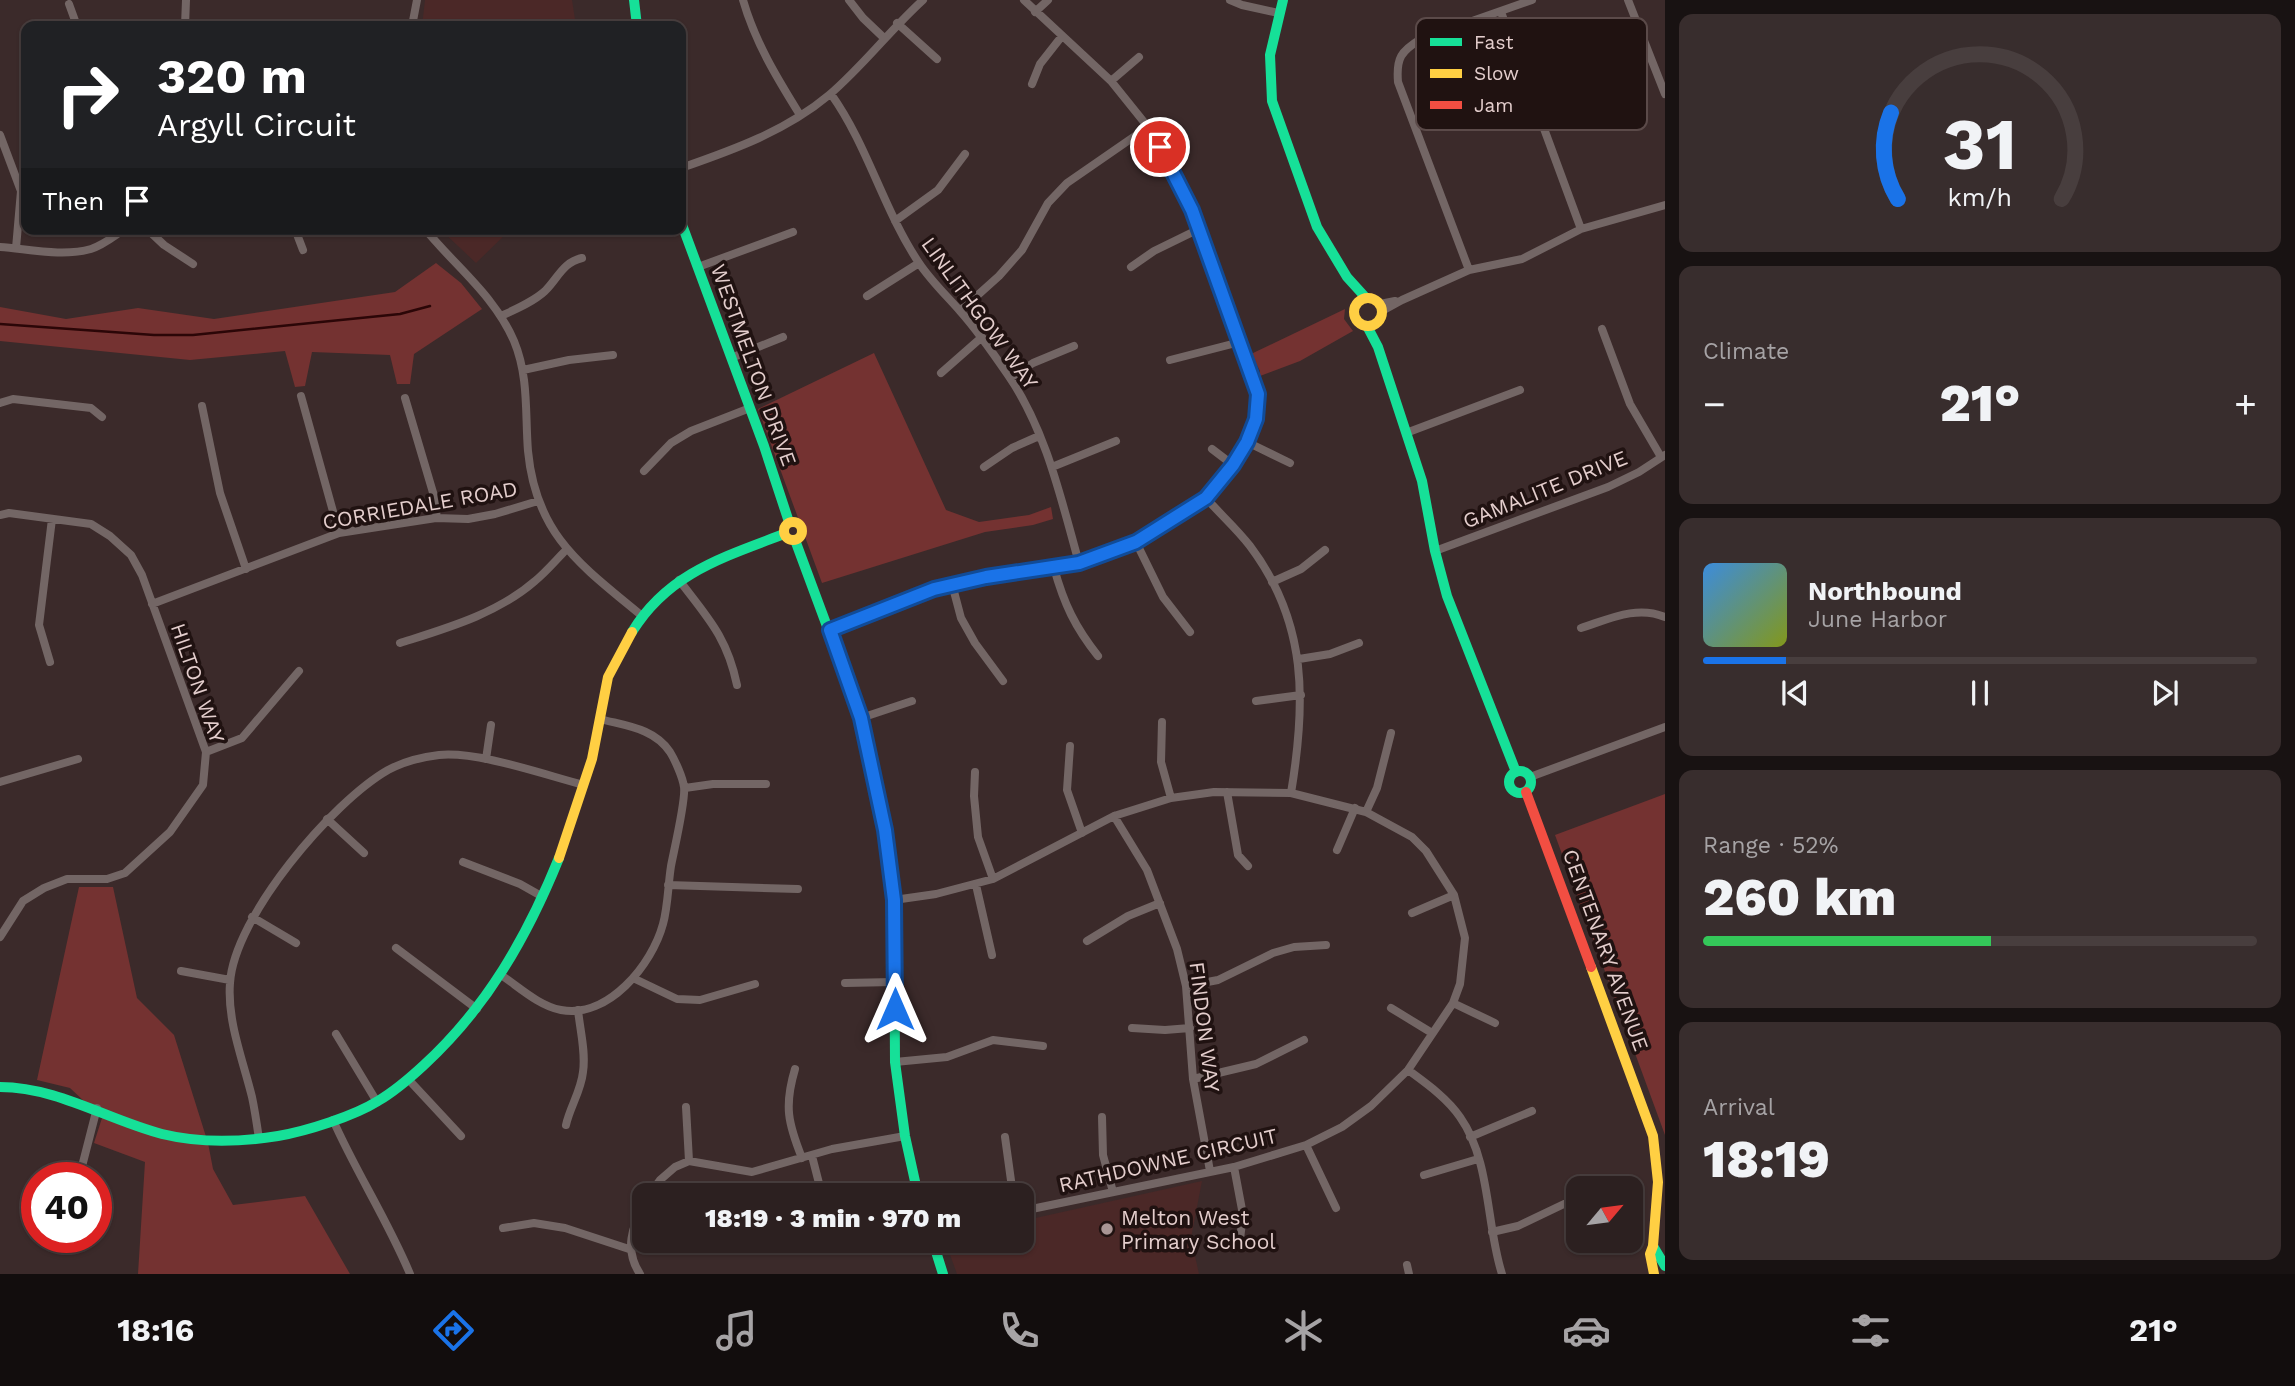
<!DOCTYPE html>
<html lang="en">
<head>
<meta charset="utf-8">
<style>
  :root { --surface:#2c2020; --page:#382d2d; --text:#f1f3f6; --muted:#a6a3a5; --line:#483e3e; --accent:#1a73e8 }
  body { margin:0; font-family:"Work Sans",sans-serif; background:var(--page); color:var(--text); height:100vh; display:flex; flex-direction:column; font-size:26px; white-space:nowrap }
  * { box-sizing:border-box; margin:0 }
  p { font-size:23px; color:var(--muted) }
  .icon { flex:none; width:38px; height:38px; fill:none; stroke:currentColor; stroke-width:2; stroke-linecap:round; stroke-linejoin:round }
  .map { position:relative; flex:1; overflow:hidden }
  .panel { display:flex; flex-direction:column; gap:14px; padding:14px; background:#181212; width:630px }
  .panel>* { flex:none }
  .guide { position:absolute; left:21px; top:21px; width:665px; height:214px; border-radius:14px; box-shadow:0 2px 5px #0004,0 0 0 2px var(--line); background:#202124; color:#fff; overflow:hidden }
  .needle { width:46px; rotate:61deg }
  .buttons { position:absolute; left:1566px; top:1176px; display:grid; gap:14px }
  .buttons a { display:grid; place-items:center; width:77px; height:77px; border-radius:14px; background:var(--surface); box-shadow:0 2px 5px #0004,0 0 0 2px var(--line); font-size:35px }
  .speed { position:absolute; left:21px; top:1162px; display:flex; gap:14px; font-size:35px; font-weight:700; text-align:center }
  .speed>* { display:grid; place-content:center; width:91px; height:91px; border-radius:50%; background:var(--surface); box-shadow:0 2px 5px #0004,0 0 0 2px var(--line); line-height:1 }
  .speed .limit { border:10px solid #d22; background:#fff; color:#111 }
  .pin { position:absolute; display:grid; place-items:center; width:60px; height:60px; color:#fff; margin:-30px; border:4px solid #fff; border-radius:50%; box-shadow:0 2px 7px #0007 }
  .me { position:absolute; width:77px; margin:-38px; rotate:0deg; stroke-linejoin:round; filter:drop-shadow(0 0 5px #0008) }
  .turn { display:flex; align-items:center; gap:24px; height:147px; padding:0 21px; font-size:32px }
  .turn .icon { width:91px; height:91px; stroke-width:2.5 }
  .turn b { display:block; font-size:49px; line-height:60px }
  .then { display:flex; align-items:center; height:66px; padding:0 21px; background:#0003; gap:14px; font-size:26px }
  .big { font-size:52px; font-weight:800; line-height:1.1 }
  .panel .card { flex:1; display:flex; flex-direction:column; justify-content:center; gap:10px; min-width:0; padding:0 24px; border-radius:14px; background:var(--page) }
  .panel .dial { align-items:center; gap:0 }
  .dial svg { height:182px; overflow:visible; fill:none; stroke:var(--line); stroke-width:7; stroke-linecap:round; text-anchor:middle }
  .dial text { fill:var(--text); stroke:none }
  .song { display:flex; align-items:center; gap:21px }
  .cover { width:84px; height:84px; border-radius:10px; background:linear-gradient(135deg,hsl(210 70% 55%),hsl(70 70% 35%)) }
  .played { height:7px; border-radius:4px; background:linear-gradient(90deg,var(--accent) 15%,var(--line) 15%) }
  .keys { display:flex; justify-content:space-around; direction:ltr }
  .heat { display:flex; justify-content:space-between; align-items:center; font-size:38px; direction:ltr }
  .charge { height:10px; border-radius:5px; background:linear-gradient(90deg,#34c759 52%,var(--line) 0) }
  .trip { position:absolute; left:632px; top:1183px; width:402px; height:70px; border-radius:14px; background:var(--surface); box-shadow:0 2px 5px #0004,0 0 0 2px var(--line); font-weight:800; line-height:70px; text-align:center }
  .tabs { display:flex; height:112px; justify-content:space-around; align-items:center; background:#120d0d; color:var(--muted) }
  .tabs .icon { width:49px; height:49px }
  .tabs .active { color:var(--accent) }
  .tabs b { font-size:32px; color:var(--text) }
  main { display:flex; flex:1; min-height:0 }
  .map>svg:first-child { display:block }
  .built { fill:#4b2827 }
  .green { fill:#743231 }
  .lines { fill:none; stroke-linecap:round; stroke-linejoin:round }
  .stream { stroke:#2b0607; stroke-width:2.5 }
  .street { stroke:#736665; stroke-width:8 }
  .fast { stroke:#16e098; stroke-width:10 }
  .slow { stroke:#ffcf43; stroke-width:10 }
  .jam { stroke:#f24e42; stroke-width:10 }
  .route-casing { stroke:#114b97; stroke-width:18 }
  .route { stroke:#1a73e8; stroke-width:12 }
  .poi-dot { fill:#a99594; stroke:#201211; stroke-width:2.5 }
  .labels { text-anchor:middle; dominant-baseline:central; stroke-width:7; stroke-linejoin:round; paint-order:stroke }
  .street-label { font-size:21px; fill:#e4cecd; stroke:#201211 }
  .poi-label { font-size:21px; fill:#e4cecd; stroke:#201211; text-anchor:start }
  .key { fill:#201211; stroke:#5b4a49; stroke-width:2 }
  .key-label { font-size:19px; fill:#e4cecd }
</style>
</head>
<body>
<main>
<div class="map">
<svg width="1665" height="1274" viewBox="0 0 1665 1274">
  <rect width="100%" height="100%" fill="#3b2a2a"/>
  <path class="built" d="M425 0H572L576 26H422Z
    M440 229H511L476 263Z
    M1202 1181 1191 1238 1199 1274H957L948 1249 947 1245 951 1241H1022V1221Z"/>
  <path class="green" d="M436 263 461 283 482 309 414 354 410 384H397L390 355 312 352 305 386 295 387 285 351 190 360 0 341V307L66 319 138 308 214 319 395 292Z
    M1345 309 1344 319 1353 331 1300 361 1260 376V371L1251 354Z
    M874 353 946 510 979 522 1029 515 1051 507 1053 519 1033 525 985 532 822 583 758 409Z
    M1665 794V1135L1555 835Z
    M79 887H113L137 998 174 1035 208 1143 213 1169 233 1205 305 1196 350 1274H138L145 1162 94 1143 102 1118 70 1088 37 1080Z"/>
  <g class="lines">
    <path class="stream" d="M0 324 154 335H193L400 314 430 306"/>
    <path class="street" d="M743 0C755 42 777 78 800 115
      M849 0 863 18 884 38
      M1230 0 1242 5 1278 13
      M1628 0 1665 94
      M69 4 77 26
      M1035 12 1048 0
      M1501 12 1581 229
      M185 23 215 26
      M897 23 937 59
      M185 26 186 0
      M412 26 417 0
      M1111 81 1139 57
      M1032 84 1040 64 1062 36
      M831 94C868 146 883 209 919 263 931 281 946 295 960 311 978 331 993 353 1008 375 1046 430 1061 499 1079 563
      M0 135 21 191 16 248
      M681 168C733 150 786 131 829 95 863 66 890 30 923 0
      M895 221 938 190 965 154
      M147 229 164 245 193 264
      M295 229 303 250
      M425 229C456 267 494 295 514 341 529 377 525 414 528 451 536 536 582 566 642 616
      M0 247C28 249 63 257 91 249 104 245 114 236 125 229
      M698 267 793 232
      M1131 267 1154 251 1199 229
      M1469 270 1398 82C1396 58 1401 51 1421 39L1532 0
      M867 296 919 263
      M1380 304 1395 301
      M960 311 999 276 1022 250 1048 203 1067 183 1148 127
      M1382 311 1402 300 1469 270 1522 259 1581 229 1665 205
      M501 316C516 309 533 302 545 291 559 277 562 263 582 258
      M1602 329 1630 404 1661 457
      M731 358 783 337
      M1170 360 1240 342
      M523 370 569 360 613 355
      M941 373 982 337
      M1010 378 1033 363 1074 346
      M301 396 339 533
      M405 398 437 506 436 518
      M0 403 13 399 91 408 102 417
      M202 406 220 493 246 569
      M1406 433 1520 390
      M1247 442 1290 463
      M1212 449 1233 465
      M984 467 1012 448 1039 436
      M1052 467 1116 441
      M644 471 671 443 691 431 750 408
      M1206 498C1220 514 1237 529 1250 546 1308 623 1306 703 1291 793
      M0 515 9 513 91 524 110 536 131 555 142 575 206 752 203 785 170 832 125 873 107 879H67L44 888 23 901 0 937
      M1136 542 1163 597 1190 632
      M1435 551 1608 487 1639 472 1665 455
      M1054 568C1064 604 1075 627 1098 656
      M679 580C708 618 727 637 737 685
      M1272 582 1301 569 1325 550
      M952 584 961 618 975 643 1003 681
      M152 604 339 533 436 518 468 519 495 514 538 501
      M1581 628C1609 619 1637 605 1665 617
      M830 630 934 589 986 577 1079 563 1136 542 1206 498 1233 465 1247 442 1256 419 1257 394 1251 374 1192 210 1172 168 1148 127 1111 81 1024 0
      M400 643C447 628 497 614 535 581 546 572 556 560 566 550
      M1299 659 1330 654 1359 643
      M50 662 39 625 52 519
      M1256 701 1301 695
      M861 718 912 701
      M1162 722 1161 762 1171 798
      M1070 746 1067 790 1082 833
      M206 752 242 738 299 671
      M486 759 491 725
      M975 772 974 796 978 837 993 879
      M1530 777 1665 727
      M0 782 78 759
      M685 788 713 784H766
      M1227 792 1238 855 1248 866
      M1366 812 1377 788 1391 733
      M1114 816 1147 870 1177 949 1186 986 1193 1079 1210 1171
      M327 819 364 853
      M1337 850 1355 808
      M463 862 520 884 543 897
      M668 885 798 889
      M976 885 992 955
      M894 900 936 894 993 879 1114 816 1171 798 1214 792 1291 793 1366 812 1412 837 1426 851 1454 895 1465 938 1460 984 1453 1003 1408 1070 1371 1106 1342 1127 1306 1145 1234 1167 1022 1211
      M1412 913 1454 895
      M252 917 296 943
      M1087 941 1128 916 1160 903
      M396 948 477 1009
      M181 971 230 980
      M501 975C519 987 539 1006 561 1010 608 1019 652 965 663 924 668 906 668 885 671 866 674 850 686 800 684 787 683 778 675 760 670 752 654 728 626 726 600 719
      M633 978 677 999 700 1000 755 984
      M845 983 894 982
      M1186 986 1218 980 1273 953 1294 947 1326 945
      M1453 1003 1495 1023
      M1391 1008 1432 1033
      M1132 1028 1165 1030 1190 1028
      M336 1034 377 1102
      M895 1062 947 1057 993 1040 1043 1046
      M795 1069C784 1106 788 1123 802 1158
      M1408 1070C1427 1084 1447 1098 1460 1117 1491 1161 1486 1225 1502 1274
      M408 1079 461 1136
      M1193 1079 1256 1064 1304 1040
      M686 1107 689 1161
      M1102 1117 1103 1155 1113 1192
      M333 1120C356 1172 388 1221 410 1274
      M566 1125C570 1107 581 1091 583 1072 586 1052 580 1030 578 1010
      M1005 1137 1013 1195
      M1470 1137 1532 1111
      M259 1139C257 1125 255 1111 252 1097 243 1060 227 1021 230 983 234 917 332 802 388 770 403 762 422 757 439 755 478 751 545 775 584 785
      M1306 1145 1336 1208
      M812 1156 822 1195
      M1234 1167 1243 1215 1240 1239
      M1424 1175 1478 1159
      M79 1178 97 1108
      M649 1195 660 1180 675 1167 689 1161 752 1172 832 1149 905 1136
      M503 1228 534 1223 565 1228 629 1249
      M1492 1232 1518 1226 1564 1204
      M82 1237 83 1242
      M1407 1265 1409 1274
      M640 1274C624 1250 632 1227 644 1203"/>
    <path class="fast" d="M634 0 637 26
      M1283 0 1270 55 1272 101 1317 227 1347 277 1366 298
      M681 222 764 446 789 522
      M1367 326 1378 347 1422 481 1435 551 1447 596 1516 772
      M795 540 861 718 885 830 894 900 895 1062 905 1136 918 1195
      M632 632C668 573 724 557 784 534
      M1509 782a11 11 0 1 1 22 0a11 11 0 1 1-22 0Z
      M0 1087C57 1087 108 1120 162 1134 199 1143 241 1142 278 1136 307 1131 354 1116 378 1101 395 1091 410 1078 424 1065 487 1007 527 937 559 858
      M933 1242 943 1274
      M1653 1246 1665 1266"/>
    <path class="slow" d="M1354 312a14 14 0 1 1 28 0a14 14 0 1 1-28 0Z
      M784 531a9 9 0 1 1 18 0a9 9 0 1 1-18 0Z
      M559 858 592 759 608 677 632 632
      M1591 967 1653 1136 1658 1182 1653 1246 1650 1254 1654 1274"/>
    <path class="jam" d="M1526 792 1591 967"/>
  </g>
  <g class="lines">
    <g class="route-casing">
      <path id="route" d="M895 1009 894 900 885 830 861 718 830 630 934 589 986 577 1079 563 1136 542 1206 498 1233 465 1247 442 1256 419 1258 394 1192 210 1160 147"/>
    </g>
    <use href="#route" class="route"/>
  </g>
  <circle class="poi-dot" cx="1107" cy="1229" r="7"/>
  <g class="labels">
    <g class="street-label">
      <text transform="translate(980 313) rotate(54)">LINLITHGOW WAY</text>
      <text transform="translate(754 365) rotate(70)">WESTMELTON DRIVE</text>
      <text transform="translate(1545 489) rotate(-22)">GAMALITE DRIVE</text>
      <text transform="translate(420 505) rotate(-10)">CORRIEDALE ROAD</text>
      <text transform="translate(198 683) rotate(71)">HILTON WAY</text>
      <text transform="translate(1606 950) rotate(70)">CENTENARY AVENUE</text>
      <text transform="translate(1205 1027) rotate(83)">FINDON WAY</text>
      <text transform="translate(1168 1160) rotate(-13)">RATHDOWNE CIRCUIT</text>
    </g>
    <g class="poi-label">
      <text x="1121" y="1217">Melton West<tspan x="1121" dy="24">Primary School</tspan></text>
    </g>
  </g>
  <rect x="1416" y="18" width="231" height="112" rx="10" class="key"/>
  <rect x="1430" y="38" width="32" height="8" fill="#16e098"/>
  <rect x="1430" y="69" width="32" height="9" fill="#ffcf43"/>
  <rect x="1430" y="101" width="32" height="8" fill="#f24e42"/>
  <g class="key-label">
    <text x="1474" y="49">Fast</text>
    <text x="1474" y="80">Slow</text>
    <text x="1474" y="112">Jam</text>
  </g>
</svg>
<div class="buttons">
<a><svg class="needle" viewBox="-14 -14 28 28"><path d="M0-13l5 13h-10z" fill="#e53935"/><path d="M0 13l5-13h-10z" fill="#a6a3a5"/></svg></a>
</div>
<div class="speed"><div class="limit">40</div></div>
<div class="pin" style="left:1160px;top:147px;background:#d93025"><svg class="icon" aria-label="arrive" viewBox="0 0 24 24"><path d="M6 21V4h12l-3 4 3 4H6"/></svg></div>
<svg class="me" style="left:895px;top:1009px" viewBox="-20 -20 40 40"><path d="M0-17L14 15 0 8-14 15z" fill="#1a73e8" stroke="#fff" stroke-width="4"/></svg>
<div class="trip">18:19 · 3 min · 970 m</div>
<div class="guide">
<div class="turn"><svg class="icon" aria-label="right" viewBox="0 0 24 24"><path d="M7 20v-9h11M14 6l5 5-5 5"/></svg><div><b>320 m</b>Argyll Circuit</div></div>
<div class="then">Then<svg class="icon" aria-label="arrive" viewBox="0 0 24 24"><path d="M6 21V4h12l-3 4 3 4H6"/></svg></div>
</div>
</div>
<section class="panel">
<div class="card dial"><svg viewBox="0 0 100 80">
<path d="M14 69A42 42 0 1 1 86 69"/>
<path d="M14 69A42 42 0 0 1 11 31" stroke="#1a73e8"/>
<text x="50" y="56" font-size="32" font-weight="700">31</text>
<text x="50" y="72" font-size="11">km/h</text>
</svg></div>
<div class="card"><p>Climate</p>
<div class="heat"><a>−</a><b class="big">21°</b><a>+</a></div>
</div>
<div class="card">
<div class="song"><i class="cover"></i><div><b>Northbound</b><p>June Harbor</p></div></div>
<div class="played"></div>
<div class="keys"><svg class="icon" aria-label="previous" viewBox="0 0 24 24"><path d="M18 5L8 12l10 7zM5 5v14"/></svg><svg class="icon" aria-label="pause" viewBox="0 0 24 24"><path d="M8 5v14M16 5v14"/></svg><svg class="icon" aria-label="next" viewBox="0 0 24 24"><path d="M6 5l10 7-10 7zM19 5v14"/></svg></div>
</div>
<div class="card"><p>Range · 52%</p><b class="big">260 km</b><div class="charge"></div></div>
<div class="card"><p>Arrival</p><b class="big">18:19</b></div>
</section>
</main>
<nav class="tabs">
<b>18:16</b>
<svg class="icon active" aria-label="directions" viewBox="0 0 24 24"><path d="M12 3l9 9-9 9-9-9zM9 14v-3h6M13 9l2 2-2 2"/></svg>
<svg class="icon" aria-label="music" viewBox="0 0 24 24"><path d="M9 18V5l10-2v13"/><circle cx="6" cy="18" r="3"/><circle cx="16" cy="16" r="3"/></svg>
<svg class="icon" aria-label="phone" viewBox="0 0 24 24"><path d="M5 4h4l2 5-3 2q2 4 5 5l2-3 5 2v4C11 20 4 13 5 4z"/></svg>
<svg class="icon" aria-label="climate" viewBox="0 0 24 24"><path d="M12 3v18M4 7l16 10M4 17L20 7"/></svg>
<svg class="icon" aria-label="car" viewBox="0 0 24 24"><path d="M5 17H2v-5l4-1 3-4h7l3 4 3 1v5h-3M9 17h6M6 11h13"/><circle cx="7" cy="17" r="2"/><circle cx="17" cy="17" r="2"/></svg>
<svg class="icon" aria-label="filters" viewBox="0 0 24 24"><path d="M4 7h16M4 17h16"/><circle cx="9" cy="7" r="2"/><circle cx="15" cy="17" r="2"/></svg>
<b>21°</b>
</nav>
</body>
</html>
